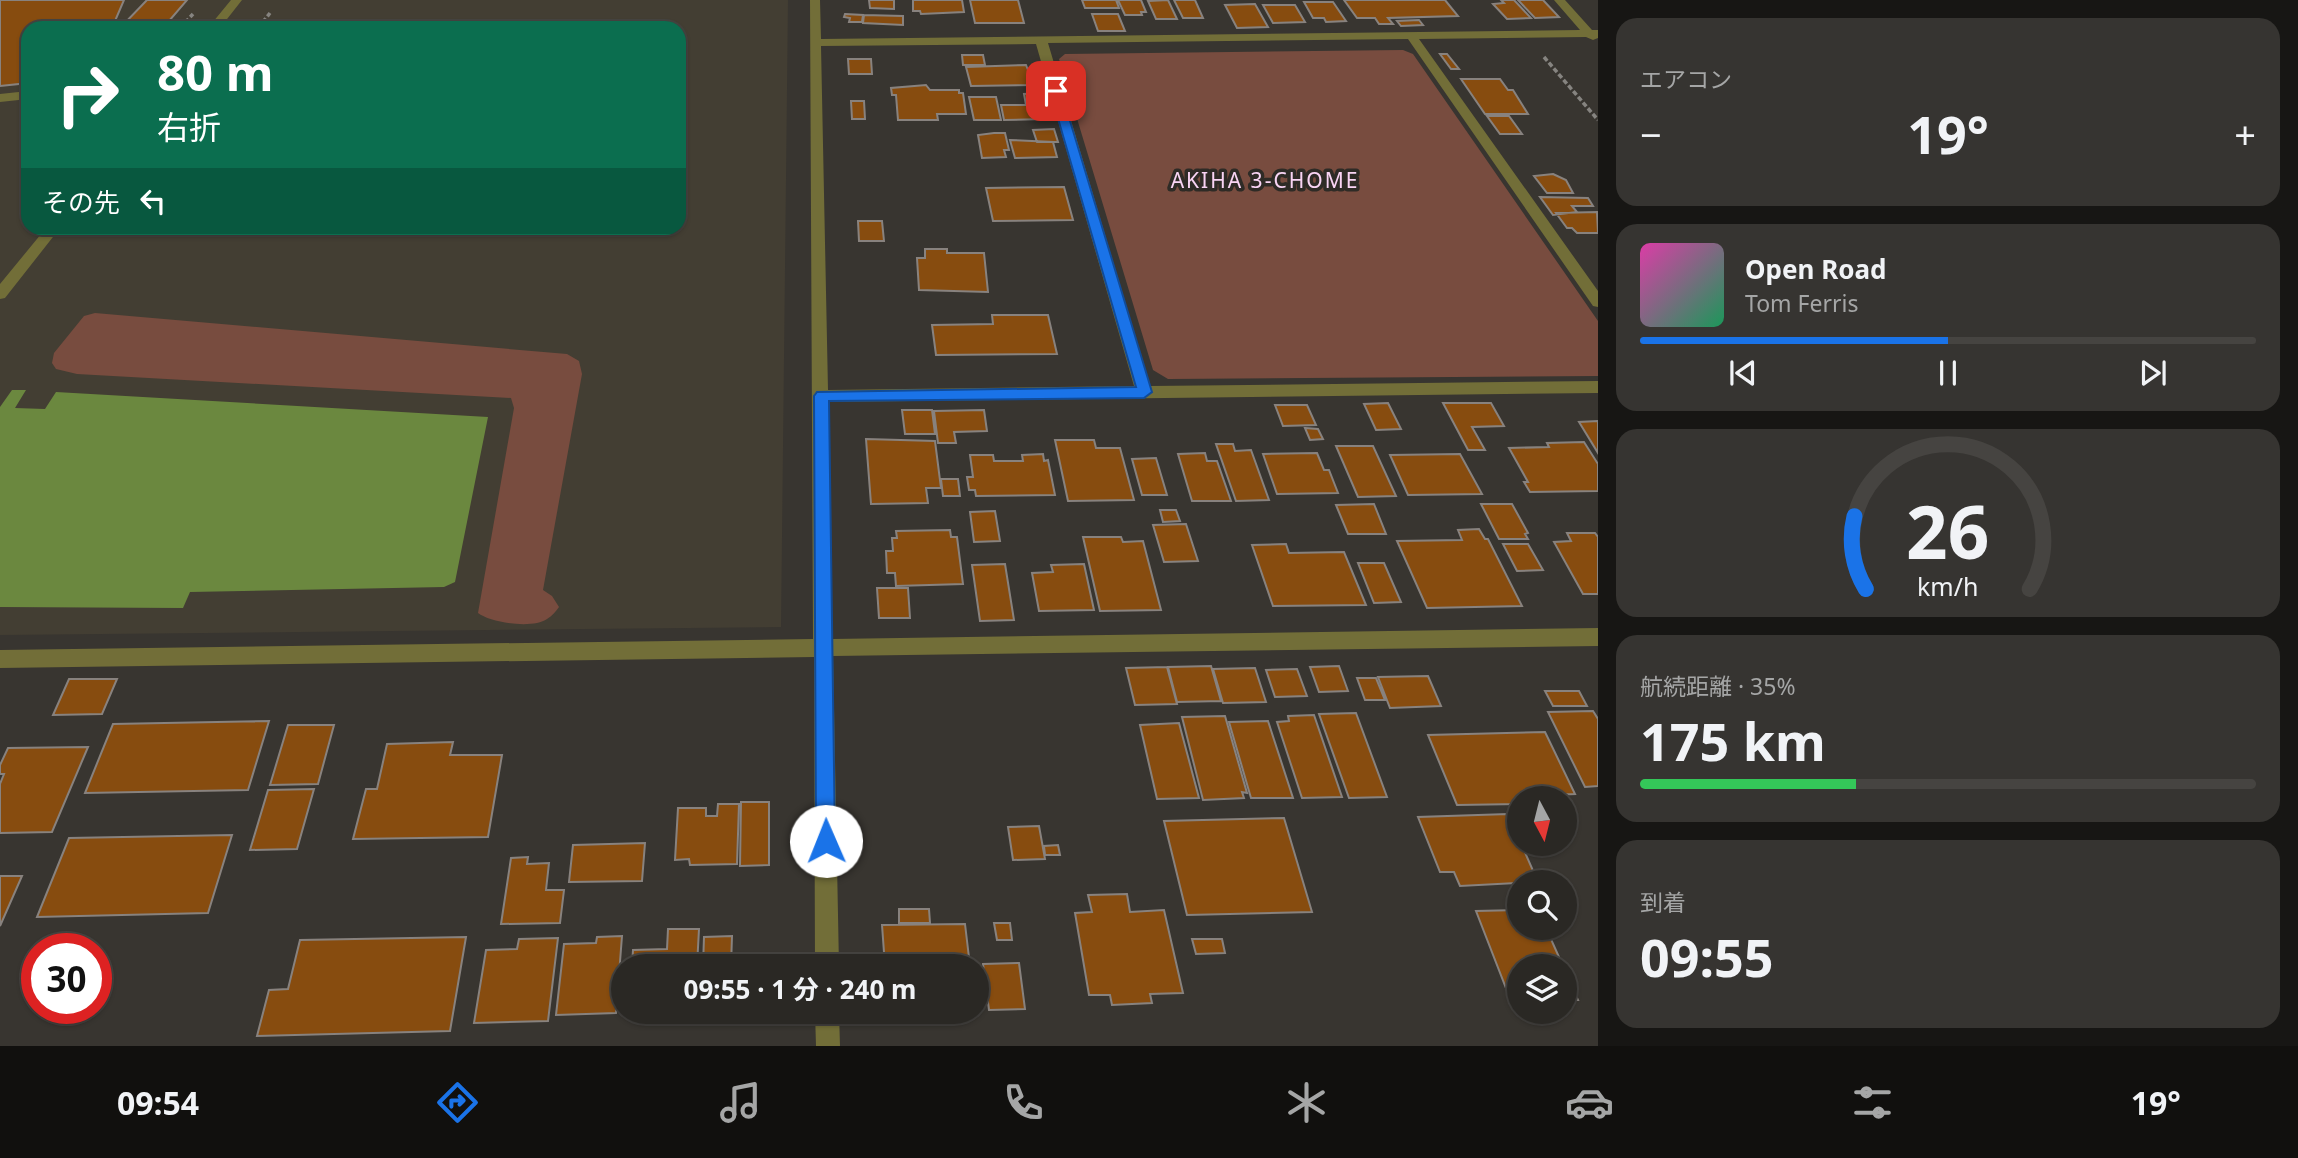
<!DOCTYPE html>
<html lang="ja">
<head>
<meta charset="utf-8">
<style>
  :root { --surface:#2a2824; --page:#363431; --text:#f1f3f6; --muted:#a5a6a6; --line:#464441; --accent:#1a73e8 }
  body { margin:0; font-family:"Noto Sans","Noto Sans JP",sans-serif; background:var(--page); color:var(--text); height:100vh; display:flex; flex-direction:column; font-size:26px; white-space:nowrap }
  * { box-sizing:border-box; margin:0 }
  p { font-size:23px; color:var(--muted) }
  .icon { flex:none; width:38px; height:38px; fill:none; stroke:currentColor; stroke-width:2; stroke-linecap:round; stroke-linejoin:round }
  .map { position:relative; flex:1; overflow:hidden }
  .side { display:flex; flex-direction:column; gap:18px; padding:18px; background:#171614; width:700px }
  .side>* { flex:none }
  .guide { position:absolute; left:21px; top:21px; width:665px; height:214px; border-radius:21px; box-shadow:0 2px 5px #0004,0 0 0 2px var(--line); background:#0b6e4f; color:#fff; overflow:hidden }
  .needle { width:46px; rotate:173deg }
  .controls { position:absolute; left:1507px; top:786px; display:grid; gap:14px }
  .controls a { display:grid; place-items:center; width:70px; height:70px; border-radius:50%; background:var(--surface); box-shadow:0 2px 5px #0004,0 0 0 2px var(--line); font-size:35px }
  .speed { position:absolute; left:21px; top:933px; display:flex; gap:14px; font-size:35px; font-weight:700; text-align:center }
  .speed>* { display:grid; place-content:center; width:91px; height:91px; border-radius:50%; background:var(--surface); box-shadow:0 2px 5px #0004,0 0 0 2px var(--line); line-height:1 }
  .speed .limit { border:10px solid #d22; background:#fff; color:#111 }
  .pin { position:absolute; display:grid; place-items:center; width:60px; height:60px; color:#fff; margin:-30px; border-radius:14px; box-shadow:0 4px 10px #0006 }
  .me { position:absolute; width:77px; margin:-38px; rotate:359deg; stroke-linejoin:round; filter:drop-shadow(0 0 5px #0008) }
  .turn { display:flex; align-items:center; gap:24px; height:147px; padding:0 21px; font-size:32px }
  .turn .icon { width:91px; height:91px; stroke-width:2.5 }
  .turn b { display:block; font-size:49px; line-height:60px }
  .then { display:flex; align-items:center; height:66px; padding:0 21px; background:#0003; gap:14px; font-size:26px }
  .big { font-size:52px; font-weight:700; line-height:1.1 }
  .side .card { flex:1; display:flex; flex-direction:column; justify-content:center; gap:10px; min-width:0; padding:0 24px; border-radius:21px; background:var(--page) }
  .side .dial { align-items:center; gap:0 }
  .dial svg { height:182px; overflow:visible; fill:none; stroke:var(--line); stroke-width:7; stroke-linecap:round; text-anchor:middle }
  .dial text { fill:var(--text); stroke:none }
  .song { display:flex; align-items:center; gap:21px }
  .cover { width:84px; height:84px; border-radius:10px; background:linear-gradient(135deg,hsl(320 70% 55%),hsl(150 70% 35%)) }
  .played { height:7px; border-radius:4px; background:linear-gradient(90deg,var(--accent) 50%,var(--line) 50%) }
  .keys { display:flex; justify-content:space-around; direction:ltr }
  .heat { display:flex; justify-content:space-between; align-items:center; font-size:38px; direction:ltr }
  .charge { height:10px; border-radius:5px; background:linear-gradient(90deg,#34c759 35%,var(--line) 0) }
  .trip { position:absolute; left:611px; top:954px; width:378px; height:70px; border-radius:35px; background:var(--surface); box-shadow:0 2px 5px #0004,0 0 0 2px var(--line); font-weight:700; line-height:70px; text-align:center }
  .menu { display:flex; height:112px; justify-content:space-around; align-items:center; background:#11100e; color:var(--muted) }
  .menu .icon { width:49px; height:49px }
  .menu .active { color:var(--accent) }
  .menu b { font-size:32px; color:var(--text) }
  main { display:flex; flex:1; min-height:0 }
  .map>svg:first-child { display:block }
  .built { fill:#433e33; fill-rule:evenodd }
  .green { fill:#784c3f }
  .water { fill:#6b883f }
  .building { fill:#874c0f; stroke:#88827e; stroke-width:2 }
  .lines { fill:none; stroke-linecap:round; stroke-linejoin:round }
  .path { stroke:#868480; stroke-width:3.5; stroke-dasharray:5 2.5; stroke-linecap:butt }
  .service { fill:#726e38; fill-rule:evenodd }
  .minor { fill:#726e38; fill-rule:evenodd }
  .tertiary { fill:#726e38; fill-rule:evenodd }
  .route { fill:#1a73e8; stroke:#114b97; stroke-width:2 }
  .labels { text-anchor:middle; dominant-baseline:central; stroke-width:7; stroke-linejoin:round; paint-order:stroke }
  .far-neighbourhood-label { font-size:21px; letter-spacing:2px; fill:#f9d4f4; stroke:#2e2b26 }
</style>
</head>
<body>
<main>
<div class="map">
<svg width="1598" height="1046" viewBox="0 0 1598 1046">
  <rect width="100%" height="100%" fill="#383530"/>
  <path class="built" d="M0 0H788L781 627 0 635ZM28 28H679V228H28Z"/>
  <path class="green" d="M1403 50 1413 54 1598 321V376L1168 379 1153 370 1059 59 1065 54Z
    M95 313 567 354 579 361 582 374 543 590 552 596 559 607C556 611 552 616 547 619 533 629 491 623 478 613L514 408 511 398 77 374 56 369 52 363 54 353 84 316Z"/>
  <path class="water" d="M12 390H26L15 408 45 409 56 392 488 417 455 582 444 587 190 592 183 608 0 607V407Z"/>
  <path class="building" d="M0 0H124L112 28H28V83L0 86Z
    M147 0H187L163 28H120Z
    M869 0H894V9L870 8Z
    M913 0H962L964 12 921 14 920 11H913Z
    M970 0H1018L1024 23H975Z
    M1082 0H1116L1119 8H1085Z
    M1118 0H1141L1146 12H1141L1142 15H1125Z
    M1168 0 1177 19H1156L1148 1Z
    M1174 0H1195L1203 18H1183Z
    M1344 0H1445L1458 16 1388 18 1393 24H1379L1375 18H1357Z
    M1501 0H1514L1531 18 1507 19 1493 4 1504 3Z
    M1518 0H1543L1559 17 1535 18Z
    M1304 2H1333L1346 21 1326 22 1324 18H1313Z
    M1255 4 1268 27 1237 28 1225 5Z
    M1263 5H1295L1305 22 1273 23Z
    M845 14 863 15 862 22H849L850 18 844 17Z
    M1092 14H1118L1125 31H1098Z
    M864 15 903 16V25L863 23Z
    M1419 20 1423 25 1401 26 1397 21Z
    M1440 54H1447L1459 69H1451Z
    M962 55H983L985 65H963Z
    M848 59H871L872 74H849Z
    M1026 65 1028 70 1031 69 1035 85 971 86 966 67Z
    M1461 79H1500L1508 90H1513L1528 114H1485Z
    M926 85 930 90H959V93H963L966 114H937L938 120H898L896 95H892L891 88Z
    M1043 93 1046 105H1026L1024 94Z
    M969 97H996L1001 120H974Z
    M851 101H864L865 119H852Z
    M1001 105H1044L1047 115H1043L1045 119 1004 120Z
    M1487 116H1509L1522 134H1500Z
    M1054 129 1058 142H1037L1033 130Z
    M994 133H1005L1009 150H1004L1006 157 982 158 978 135Z
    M1010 140 1053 142 1057 157 1015 158Z
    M1553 174 1566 180 1573 193H1547L1534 176Z
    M1064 187 1073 220 993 221 986 188Z
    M1540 197 1588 198 1593 206H1572L1577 212 1553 215Z
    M1597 212 1598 233H1577L1572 228H1567L1556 213Z
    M858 221H882L884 241H859Z
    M925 249H947V253H984L988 292 919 290 917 258H925Z
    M992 315H1048L1057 354 936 355 932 325 993 324Z
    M1388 403 1401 429 1376 430 1364 404Z
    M1443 403H1491L1504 426 1472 427 1485 450H1468Z
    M1275 405H1307L1316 425 1283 426Z
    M902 410H932L935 434H905Z
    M984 410 987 431 954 432 956 443H938L934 411Z
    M1598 421V453L1579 422Z
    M1305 428 1318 429 1323 439 1310 440Z
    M866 439 935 441 941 488H926L928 503 871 504Z
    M1055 440H1094L1096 448H1120L1134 500 1068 501Z
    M1584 442 1598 464V491L1530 492 1524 482H1528L1509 448 1549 447 1547 443Z
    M1216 444H1233L1235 451 1251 450 1269 500 1236 501Z
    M1336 446H1373L1396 496 1358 497Z
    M1205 453 1207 461H1217L1231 501H1192L1178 454Z
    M1317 453 1324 470H1329L1338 493 1277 494 1263 454Z
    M1043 454 1044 461 1048 460 1055 495 976 496 975 490H969L967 477H973L970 455H993L994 461H1023L1022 455Z
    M1460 454 1482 494 1408 495 1390 455Z
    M1156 458 1167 495H1142L1132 459Z
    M941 479H958L960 496H943Z
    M1374 504 1386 534H1348L1336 505Z
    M1481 504H1512L1528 533 1525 534 1528 539H1499Z
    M1160 510H1176L1180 521 1163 522Z
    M995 511 1000 541 974 542 970 512Z
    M1186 524 1198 561 1164 562 1153 525Z
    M1479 529 1485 539H1488L1522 606 1427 608 1397 541 1462 540 1458 530Z
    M950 530 951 537H957L963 584 896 586 895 573H887L886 551H893L892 538H897L896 531Z
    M1567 533H1595L1598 537V594H1583L1554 542 1571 541Z
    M1083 537H1121L1123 542 1143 541 1161 610 1100 611Z
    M1286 544 1289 553 1344 552 1366 605 1273 606 1252 545Z
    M1503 544H1528L1543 570 1517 571Z
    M1358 563H1384L1401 602 1374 603Z
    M1005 564 1014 620 980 621 972 565Z
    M1084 564 1094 610 1039 611 1032 573 1053 572 1051 565Z
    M877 588H908L910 618H879Z
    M1211 666 1221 701 1177 702 1168 667Z
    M1339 666 1348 691 1319 692 1310 667Z
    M1167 667 1177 704 1135 705 1126 668Z
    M1255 668 1266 702 1223 703 1213 669Z
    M1297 669 1307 696 1275 697 1266 670Z
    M1428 676 1441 706 1390 708 1378 677Z
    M1357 678H1376L1385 700H1365Z
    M69 679H117L102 714 53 715Z
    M1545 691H1579L1587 706H1553Z
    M1593 711 1598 719V786L1585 787 1548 712Z
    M1356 713 1387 797 1349 798 1319 714Z
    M1314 715 1342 797 1302 798 1277 722 1289 721 1288 716Z
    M1225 716 1247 793 1242 792 1244 798 1203 800 1182 717Z
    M269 721 248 790 85 793 113 724Z
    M1268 721 1293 798H1251L1229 722Z
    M1179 723 1199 798 1157 799 1140 725Z
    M288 725H334L318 784 270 785Z
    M1545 732 1575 794 1549 795 1551 798H1519V804L1457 805 1428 735Z
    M453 742 450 755H502L488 837 353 839 366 789H377L387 744Z
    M88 747 52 832 0 833V784L4 774H0V765L8 748Z
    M314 789 297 849 250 850 268 790Z
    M741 802H769V865L740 866Z
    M718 804H739L737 864 690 865 689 859 675 860 678 808H706V816H717Z
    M1508 814 1538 882 1460 886 1454 872H1440L1418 817Z
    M1284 818 1312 912 1187 915 1164 821Z
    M1039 826 1045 859 1013 860 1008 827Z
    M232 835 208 913 37 917 69 838Z
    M645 843 642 881 569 882 573 845Z
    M1058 845 1060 855H1045L1044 846Z
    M528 857 527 864 549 863 546 890H564L560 923 501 924 511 858Z
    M0 876H22L0 926Z
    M1127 894 1130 912 1164 910 1183 993 1150 994 1152 1003 1112 1005 1110 995H1089L1075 913 1092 912 1088 895Z
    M899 909H929L930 923H899Z
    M1519 910V928H1546L1563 966H1519V1001H1511L1476 911Z
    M994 923H1010L1012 940H997Z
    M965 924 970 966H885L882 925Z
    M668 929H699L697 966H632L633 950 667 949Z
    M622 936 616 1013 556 1015 564 944 596 943 597 937Z
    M732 936 731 966H703L704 937Z
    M466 937 450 1031 257 1036 269 990 288 989 300 940Z
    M558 938 548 1021 474 1023 486 950 517 949 519 939Z
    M1192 939H1222L1225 953 1196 954Z
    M1019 963 1025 1009 989 1010 983 964Z
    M1564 969 1578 1000H1564Z
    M701 1012H761V1022L701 1023Z"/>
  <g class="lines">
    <path class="path" d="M180 28 193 14
      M258 28 270 13
      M1544 57 1598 120"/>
    <path class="service" d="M28 91V99L0 102V94Z"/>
    <path class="minor" d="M810 0H820L821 39 1580 30 1554 0H1565L1592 30H1598V38L1593 40 1586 37 1419 39 1598 291V307L1593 306 1408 39 1048 43 1150 386 1598 381V393L828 402 832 639 1598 628V646L833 656 839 966H815L814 657 0 668V650L813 639ZM1036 44 1134 386 828 390 821 46Z
      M815 1012H839L840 1046H816Z"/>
    <path class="tertiary" d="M231 0H242L220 28H208Z
      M46 228H60L5 298 0 299V284Z"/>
  </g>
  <path class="route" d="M1052 88 1061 91 1152 392 1144 398 829 401 835 841 833 848 826 851 819 848 816 841 814 396 817 392 1136 387 1050 91Z"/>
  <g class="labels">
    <g class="far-neighbourhood-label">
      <text x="1265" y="180">AKIHA 3-CHOME</text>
    </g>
  </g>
</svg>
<div class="controls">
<a><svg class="needle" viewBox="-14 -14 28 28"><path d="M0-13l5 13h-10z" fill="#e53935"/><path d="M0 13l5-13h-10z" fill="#a5a6a6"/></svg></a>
<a><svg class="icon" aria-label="search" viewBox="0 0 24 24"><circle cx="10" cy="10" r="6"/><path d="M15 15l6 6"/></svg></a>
<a><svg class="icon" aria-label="layers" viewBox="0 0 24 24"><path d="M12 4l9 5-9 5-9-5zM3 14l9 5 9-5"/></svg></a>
</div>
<div class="speed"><div class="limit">30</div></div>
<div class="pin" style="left:1056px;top:91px;background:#d93025"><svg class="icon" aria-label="arrive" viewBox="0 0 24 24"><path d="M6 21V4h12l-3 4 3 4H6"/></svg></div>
<svg class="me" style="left:826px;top:841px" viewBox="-20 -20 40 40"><circle r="19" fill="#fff"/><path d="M0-13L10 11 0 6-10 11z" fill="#1a73e8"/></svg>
<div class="trip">09:55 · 1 分 · 240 m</div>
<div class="guide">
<div class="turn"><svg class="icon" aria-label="right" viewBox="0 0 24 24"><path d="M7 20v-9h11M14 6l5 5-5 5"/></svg><div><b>80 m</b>右折</div></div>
<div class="then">その先<svg class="icon" aria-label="left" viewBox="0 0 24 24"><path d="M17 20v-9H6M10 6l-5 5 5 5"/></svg></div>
</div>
</div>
<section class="side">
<div class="card"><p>エアコン</p>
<div class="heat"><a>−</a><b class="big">19°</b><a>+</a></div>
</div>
<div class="card">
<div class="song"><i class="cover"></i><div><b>Open Road</b><p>Tom Ferris</p></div></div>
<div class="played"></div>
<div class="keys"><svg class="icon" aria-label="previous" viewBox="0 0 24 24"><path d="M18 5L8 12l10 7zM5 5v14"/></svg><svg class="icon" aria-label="pause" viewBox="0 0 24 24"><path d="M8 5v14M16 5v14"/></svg><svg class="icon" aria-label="next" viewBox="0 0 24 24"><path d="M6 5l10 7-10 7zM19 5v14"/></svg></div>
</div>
<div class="card dial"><svg viewBox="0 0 100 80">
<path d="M14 69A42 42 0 1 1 86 69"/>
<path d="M14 69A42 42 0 0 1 9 37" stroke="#1a73e8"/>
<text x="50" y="56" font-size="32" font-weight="700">26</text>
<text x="50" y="72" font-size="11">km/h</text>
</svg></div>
<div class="card"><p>航続距離 · 35%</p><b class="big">175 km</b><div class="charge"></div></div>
<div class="card"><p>到着</p><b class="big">09:55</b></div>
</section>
</main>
<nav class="menu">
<b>09:54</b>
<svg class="icon active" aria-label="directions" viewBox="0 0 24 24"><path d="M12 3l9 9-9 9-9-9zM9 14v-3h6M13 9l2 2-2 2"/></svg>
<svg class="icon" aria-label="music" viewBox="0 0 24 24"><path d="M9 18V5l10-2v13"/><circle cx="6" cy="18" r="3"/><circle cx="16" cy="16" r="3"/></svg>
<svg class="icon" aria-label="phone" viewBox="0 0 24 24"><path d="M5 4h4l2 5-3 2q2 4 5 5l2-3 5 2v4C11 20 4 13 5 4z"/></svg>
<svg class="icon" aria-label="climate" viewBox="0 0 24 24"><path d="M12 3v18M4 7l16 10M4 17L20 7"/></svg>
<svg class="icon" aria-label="car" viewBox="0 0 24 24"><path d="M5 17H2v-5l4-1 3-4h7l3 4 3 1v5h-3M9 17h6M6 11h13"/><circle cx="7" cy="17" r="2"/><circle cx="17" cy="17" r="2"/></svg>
<svg class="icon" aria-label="filters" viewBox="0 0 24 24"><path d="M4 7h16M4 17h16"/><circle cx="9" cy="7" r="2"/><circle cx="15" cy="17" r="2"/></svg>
<b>19°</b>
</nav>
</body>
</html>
